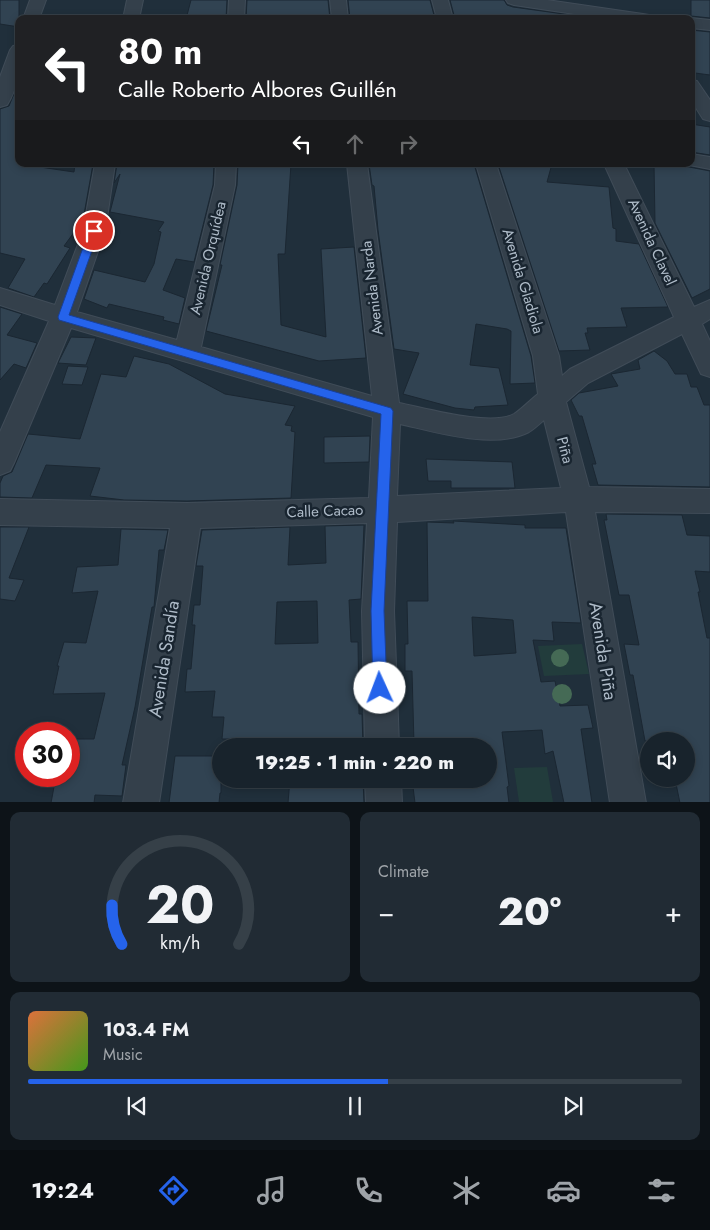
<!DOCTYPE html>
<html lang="en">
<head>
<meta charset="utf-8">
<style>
  :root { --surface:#18232c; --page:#212b34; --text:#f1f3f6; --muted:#9fa4a9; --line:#364048; --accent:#2563eb }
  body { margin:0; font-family:Jost,sans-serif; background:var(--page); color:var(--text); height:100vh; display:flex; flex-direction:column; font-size:19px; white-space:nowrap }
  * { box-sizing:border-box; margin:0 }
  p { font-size:16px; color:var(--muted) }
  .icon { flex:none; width:28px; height:28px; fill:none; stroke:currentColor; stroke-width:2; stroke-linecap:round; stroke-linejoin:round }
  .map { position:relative; height:802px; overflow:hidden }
  .details { display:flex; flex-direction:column; gap:10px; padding:10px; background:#0d1318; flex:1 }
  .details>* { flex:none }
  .hud { position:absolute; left:15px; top:15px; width:680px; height:152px; border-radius:10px; box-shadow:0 2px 8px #0003,0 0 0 1px var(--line); background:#202124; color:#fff; overflow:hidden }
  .controls { position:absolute; left:640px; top:732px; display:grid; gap:10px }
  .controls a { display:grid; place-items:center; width:55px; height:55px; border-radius:50%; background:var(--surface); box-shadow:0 2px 8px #0003,0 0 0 1px var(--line); font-size:25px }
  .speed { position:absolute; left:15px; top:722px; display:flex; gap:10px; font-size:25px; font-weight:700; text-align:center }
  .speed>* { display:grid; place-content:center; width:65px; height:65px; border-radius:50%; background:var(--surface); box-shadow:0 2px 8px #0003,0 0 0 1px var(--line); line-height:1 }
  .speed .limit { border:8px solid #d22; background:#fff; color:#111 }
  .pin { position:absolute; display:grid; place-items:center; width:42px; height:42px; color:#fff; margin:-21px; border:2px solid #fff; border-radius:50%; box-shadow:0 1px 5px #0007 }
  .me { position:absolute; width:55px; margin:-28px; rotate:358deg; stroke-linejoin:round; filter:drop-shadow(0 0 4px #0008) }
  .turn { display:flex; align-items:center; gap:18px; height:105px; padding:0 20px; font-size:22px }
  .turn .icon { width:65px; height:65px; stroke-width:2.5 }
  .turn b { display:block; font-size:35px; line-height:42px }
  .lanes { display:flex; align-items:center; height:48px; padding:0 20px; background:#0003; justify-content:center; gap:25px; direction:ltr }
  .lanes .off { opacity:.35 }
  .big { font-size:38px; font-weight:800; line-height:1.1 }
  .details .card { flex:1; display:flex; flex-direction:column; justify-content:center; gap:8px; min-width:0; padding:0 18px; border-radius:10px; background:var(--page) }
  .details .dial { align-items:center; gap:0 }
  .dial svg { height:130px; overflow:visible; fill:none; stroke:var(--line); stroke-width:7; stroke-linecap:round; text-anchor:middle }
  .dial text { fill:var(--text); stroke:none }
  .song { display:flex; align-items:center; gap:15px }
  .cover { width:60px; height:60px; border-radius:8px; background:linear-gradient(135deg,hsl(20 70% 55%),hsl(100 70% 35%)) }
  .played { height:5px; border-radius:2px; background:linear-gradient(90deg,var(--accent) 55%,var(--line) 55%) }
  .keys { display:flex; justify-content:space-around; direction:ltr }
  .heat { display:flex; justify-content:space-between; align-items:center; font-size:28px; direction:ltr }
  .details .tiles { flex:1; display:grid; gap:10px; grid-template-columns:1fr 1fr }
  .card:last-child { grid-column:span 2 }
  .trip { position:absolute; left:212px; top:738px; width:285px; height:50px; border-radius:25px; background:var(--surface); box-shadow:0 2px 8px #0003,0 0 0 1px var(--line); font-weight:800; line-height:50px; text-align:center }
  .dock { display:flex; height:80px; justify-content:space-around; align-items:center; background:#0a0e12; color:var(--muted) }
  .dock .icon { width:35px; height:35px }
  .dock .active { color:var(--accent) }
  .dock b { font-size:22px; color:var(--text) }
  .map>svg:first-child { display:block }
  .green { fill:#223c3c }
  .building { fill:#314352; stroke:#1b2732; fill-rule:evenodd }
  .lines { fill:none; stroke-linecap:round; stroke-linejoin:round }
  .minor-casing { stroke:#404c58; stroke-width:2 }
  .minor { fill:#34404b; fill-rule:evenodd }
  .tree { fill:#456a55 }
  .route { fill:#2563eb; stroke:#184099 }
  .labels { text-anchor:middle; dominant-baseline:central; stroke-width:5; stroke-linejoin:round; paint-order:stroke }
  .street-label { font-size:15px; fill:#aebbc8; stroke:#192530 }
  .near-street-label { font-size:18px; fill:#aebbc8; stroke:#192530 }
</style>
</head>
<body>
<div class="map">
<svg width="710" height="803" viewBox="0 0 710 803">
  <rect width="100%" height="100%" fill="#202f3b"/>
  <path class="green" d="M582 644 589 674 544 676 538 646Z
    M547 767 553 802H519L514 768Z"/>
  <path class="building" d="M0 0H19V27L0 24Z
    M191 0H227L226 19H186Z
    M247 0H328L330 19H246Z
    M348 0H430L435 19H350Z
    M450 0H504L507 5 513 7 578 16V19H455Z
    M691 0H710V18L691 16Z
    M691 30 710 32V75L695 73 691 67Z
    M18 84 19 164 74 172 75 164H93L83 220 64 246 70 248 47 284 44 283 34 297 8 288 25 259 0 253V109L9 106Z
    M691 124 710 127V155L691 152Z
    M117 164H214L213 185 194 262 176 259 163 290 185 298 179 324 163 320 164 317 109 304 107 308 84 299 94 270 145 282 154 264 161 232 158 231 164 222 110 212 120 174 114 183Z
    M238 164H291L285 254H278L281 325 326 337 321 249 354 247 366 358 319 361 206 331 222 265H220L237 185Z
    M369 164H474L531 356 535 383 510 384 511 331 507 329 476 324 470 365 499 368 508 405 475 407 474 410 455 408 403 394 419 353 394 349 378 230 374 186 372 185Z
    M498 164H552L547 182 609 187 613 228 616 229V241L639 244 668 307 621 308 627 327 587 328 588 333H585L590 350 559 351Z
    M654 164H682L684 166 710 171V289L692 298 655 223Z
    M0 307 22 314 7 335 37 343 26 368 14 364 0 380Z
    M71 337 96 338 86 365 58 363Z
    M654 351 667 361 675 374H687L691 387H697L704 405H710V487L598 485 592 464H596L582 416H579L571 400 579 393 618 386 611 374 640 369 638 360Z
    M134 356 169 364 225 394 295 406 285 425 292 426 291 431 295 432 291 498 187 501 124 500 90 496 100 468 46 465 32 498 0 497V483L3 476 12 472 28 434 80 439 101 374 126 377Z
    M68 366 88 367 82 385 62 384Z
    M370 436 369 462 324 463V437Z
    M426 459 512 462 515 488H451V481H428Z
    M606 514 682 515 687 535 710 536V572L695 571 700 592H698L707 638H710V803H680L675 779H686V741H645L633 675H630L624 644 639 645 629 595H619L604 520H607Z
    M453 521 525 525V528H566L581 623 552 622 554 641 533 640 541 682 555 681 560 706 588 705 593 728 581 729 592 803H564L553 751 545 754 542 730 502 732 509 786 507 787 509 803H415L412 779H489V746H410L409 744H414L412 671H405V644H408L407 601H428L427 522 454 523ZM472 617 513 620 516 653 474 656Z
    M364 525 361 599 349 600 351 642H358L359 714H362L363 746H291L292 742H274V739H222L224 717H212L215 691 185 692 187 669H191L195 625H192L194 605H200L203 566H196L202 530 290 527 288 565 326 563 325 526ZM317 601 318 643 275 644 277 602Z
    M0 527H29L9 578 24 580 15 601 0 599Z
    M121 529 168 530 164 550H159L154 607H152L135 707 122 765H126L122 796 95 795 94 803H51L56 776H69V739H94L105 693 53 694 59 666H57L64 642 86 643 98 591 72 593 77 567 118 565Z
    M175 756H221V793H220L219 803H169Z
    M290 779H363L364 803H288Z"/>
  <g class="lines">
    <g class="minor-casing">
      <path id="minor" d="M30 0H46L39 19H23Z
        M127 0H143L139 19H123Z
        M229 0H245L244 19H228Z
        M330 0H346L348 19H332Z
        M432 0H448L453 19H437Z
        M506 0H547L643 14 649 15 651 19H608L514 5 508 3Z
        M691 18 710 20V30L691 28V19H688Z
        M19 45C19 66 19 87 7 105L0 107V77L10 50 13 46Z
        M691 80 697 81 710 100V121L703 119 691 100Z
        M691 154 710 157V169L684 164H691Z
        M95 164H115L105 231 77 312 177 340 215 185 216 164H236L235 185 201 347 372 396 347 164H367L399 403C425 408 491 427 514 414 522 409 530 400 538 394L533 356 476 164H496L559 356 562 376 570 369 674 317 604 164H624L694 307 710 300V319L702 324 710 341V377L701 374 682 334 588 383 566 402 589 487 710 489V513L595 512 646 803H610L566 512 397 522 394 611 399 746H365L362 611 367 523 200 528 159 803H123L170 528 0 525V499L187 503 369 498 373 417 71 328 14 463 10 471 0 475V432L49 321 0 305V288L55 305 83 231ZM544 420 561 488 397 496 400 424C436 432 494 450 529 432 534 429 539 424 544 420Z
        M365 779H401L402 803H366Z"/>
    </g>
    <use href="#minor" class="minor"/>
  </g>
  <g class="tree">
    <circle cx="560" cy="658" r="9"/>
    <circle cx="562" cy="694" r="10"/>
  </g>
  <path class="route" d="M94 228 99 231 69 315 391 408 393 411 384 611 387 688 385 693 380 695 375 693 373 688 371 611 381 414 59 320 58 317 89 231Z"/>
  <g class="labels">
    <g class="street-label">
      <text transform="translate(652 242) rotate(65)">Avenida Clavel</text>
      <text transform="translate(208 258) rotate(-77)">Avenida Orquídea</text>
      <text transform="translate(523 281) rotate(73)">Avenida Gladiola</text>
      <text transform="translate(372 288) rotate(-97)">Avenida Narda</text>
      <text transform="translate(565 450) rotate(75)">Piña</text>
      <text transform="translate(325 511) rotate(-2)">Calle Cacao</text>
    </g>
    <g class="near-street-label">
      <text transform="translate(603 651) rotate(81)">Avenida Piña</text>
      <text transform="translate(164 659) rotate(-81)">Avenida Sandía</text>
    </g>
  </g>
</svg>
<div class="controls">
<a><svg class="icon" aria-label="sound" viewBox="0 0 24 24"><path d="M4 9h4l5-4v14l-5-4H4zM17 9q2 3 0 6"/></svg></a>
</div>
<div class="speed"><div class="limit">30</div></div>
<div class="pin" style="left:94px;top:231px;background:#d93025"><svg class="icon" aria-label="arrive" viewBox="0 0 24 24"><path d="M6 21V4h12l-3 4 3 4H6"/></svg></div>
<svg class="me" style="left:380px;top:688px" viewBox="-20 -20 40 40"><circle r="19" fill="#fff"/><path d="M0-13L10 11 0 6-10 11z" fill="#2563eb"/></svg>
<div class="trip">19:25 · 1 min · 220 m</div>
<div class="hud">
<div class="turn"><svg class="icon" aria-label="left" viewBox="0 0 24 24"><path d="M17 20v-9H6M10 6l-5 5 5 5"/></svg><div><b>80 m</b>Calle Roberto Albores Guillén</div></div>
<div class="lanes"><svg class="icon" aria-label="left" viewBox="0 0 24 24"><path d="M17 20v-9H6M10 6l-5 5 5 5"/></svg><svg class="icon off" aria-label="ahead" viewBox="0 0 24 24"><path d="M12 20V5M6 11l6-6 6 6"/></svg><svg class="icon off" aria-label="right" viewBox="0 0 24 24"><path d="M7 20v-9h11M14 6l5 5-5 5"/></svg></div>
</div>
</div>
<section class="details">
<div class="tiles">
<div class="card dial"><svg viewBox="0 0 100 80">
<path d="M14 69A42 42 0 1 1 86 69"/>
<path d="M14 69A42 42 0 0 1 8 45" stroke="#2563eb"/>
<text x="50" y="56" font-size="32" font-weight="700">20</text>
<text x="50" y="72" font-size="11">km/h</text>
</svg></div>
<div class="card"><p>Climate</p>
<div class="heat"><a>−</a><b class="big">20°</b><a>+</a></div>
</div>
<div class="card">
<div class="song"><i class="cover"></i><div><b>103.4 FM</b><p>Music</p></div></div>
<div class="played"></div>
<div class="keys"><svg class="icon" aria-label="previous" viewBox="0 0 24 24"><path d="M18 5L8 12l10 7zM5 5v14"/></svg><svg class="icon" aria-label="pause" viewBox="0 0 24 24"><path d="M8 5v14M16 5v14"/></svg><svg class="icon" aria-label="next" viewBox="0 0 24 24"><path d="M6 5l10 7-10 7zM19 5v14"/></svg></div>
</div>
</div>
</section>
<nav class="dock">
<b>19:24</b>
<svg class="icon active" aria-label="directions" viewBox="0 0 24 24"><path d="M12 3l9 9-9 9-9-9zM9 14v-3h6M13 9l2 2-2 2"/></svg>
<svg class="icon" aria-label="music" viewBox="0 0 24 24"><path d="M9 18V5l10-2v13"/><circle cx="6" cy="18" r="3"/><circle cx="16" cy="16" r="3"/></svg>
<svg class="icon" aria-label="phone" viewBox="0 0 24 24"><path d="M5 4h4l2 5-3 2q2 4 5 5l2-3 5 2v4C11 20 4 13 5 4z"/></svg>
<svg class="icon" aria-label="climate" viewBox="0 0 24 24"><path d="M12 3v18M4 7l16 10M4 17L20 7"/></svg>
<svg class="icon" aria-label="car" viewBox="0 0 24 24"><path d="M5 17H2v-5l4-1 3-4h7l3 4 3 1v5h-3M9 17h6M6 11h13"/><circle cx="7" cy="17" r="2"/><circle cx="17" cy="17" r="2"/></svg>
<svg class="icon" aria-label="filters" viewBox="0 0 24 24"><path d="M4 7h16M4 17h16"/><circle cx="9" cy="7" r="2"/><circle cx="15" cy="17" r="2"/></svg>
</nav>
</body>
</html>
